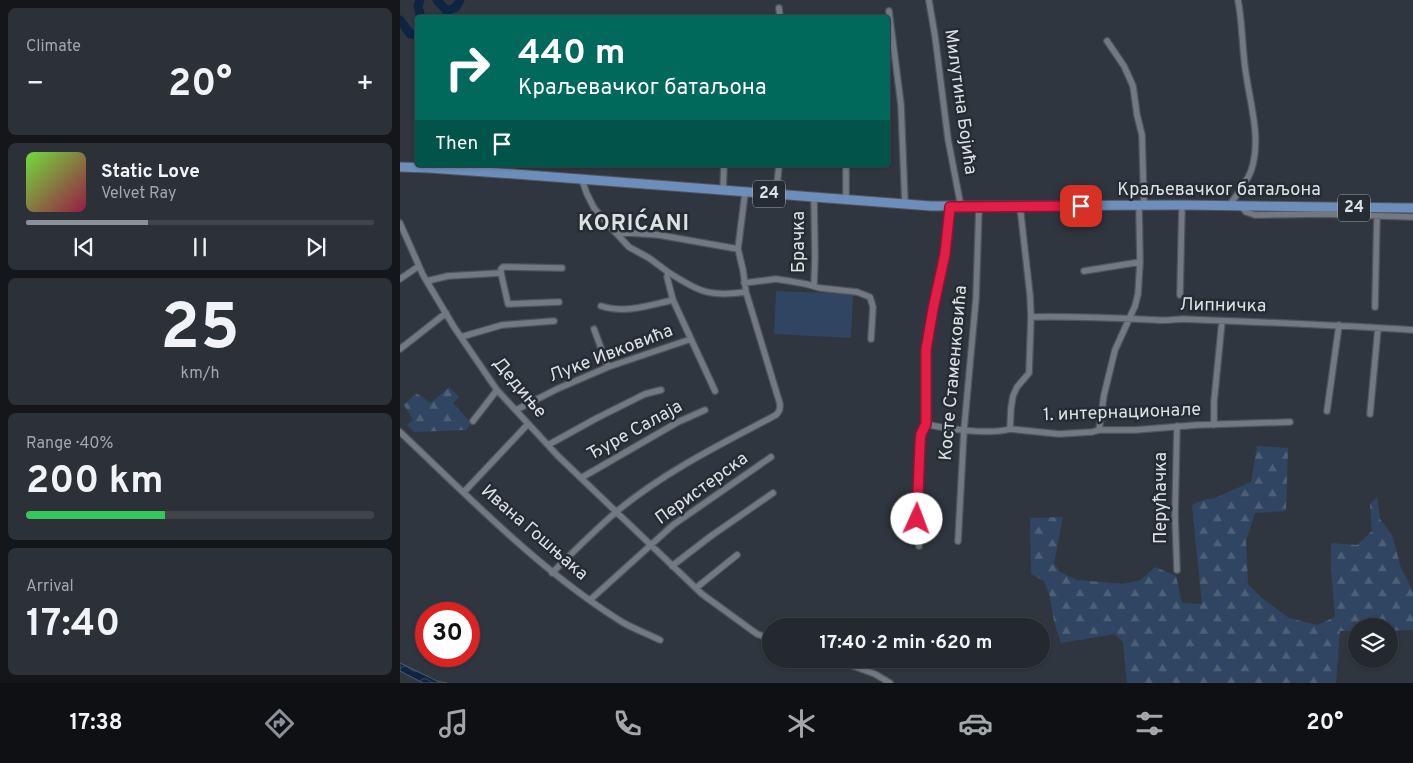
<!DOCTYPE html>
<html lang="en">
<head>
<meta charset="utf-8">
<style>
  :root { --surface:#24282f; --page:#2c3037; --text:#f1f3f6; --muted:#a3a6aa; --line:#41444b; --accent:#8c9099 }
  body { margin:0; font-family:Overpass,sans-serif; background:var(--page); color:var(--text); height:100vh; display:flex; flex-direction:column; font-size:19px; white-space:nowrap }
  * { box-sizing:border-box; margin:0 }
  p { font-size:16px; color:var(--muted) }
  .icon { flex:none; width:28px; height:28px; fill:none; stroke:currentColor; stroke-width:2; stroke-linecap:round; stroke-linejoin:round }
  .map { position:relative; flex:1; overflow:hidden }
  .sheet { display:flex; flex-direction:column; gap:8px; padding:8px; background:#14161a; width:400px }
  .sheet>* { flex:none }
  .hud { position:absolute; left:15px; top:15px; width:475px; height:152px; border-radius:5px; box-shadow:0 1px 4px #0004,0 0 0 1px var(--line); background:#00695c; color:#fff; overflow:hidden }
  .fabs { position:absolute; left:948px; top:618px; display:grid; gap:10px }
  .fabs a { display:grid; place-items:center; width:50px; height:50px; border-radius:50%; background:var(--surface); box-shadow:0 1px 4px #0004,0 0 0 1px var(--line); font-size:25px }
  .speed { position:absolute; left:15px; top:602px; display:flex; gap:10px; font-size:25px; font-weight:700; text-align:center }
  .speed>* { display:grid; place-content:center; width:65px; height:65px; border-radius:50%; background:var(--surface); box-shadow:0 1px 4px #0004,0 0 0 1px var(--line); line-height:1 }
  .speed .limit { border:8px solid #d22; background:#fff; color:#111 }
  .pin { position:absolute; display:grid; place-items:center; width:42px; height:42px; color:#fff; margin:-21px; border-radius:10px; box-shadow:0 2px 8px #0006 }
  .me { position:absolute; width:55px; margin:-28px; rotate:2deg; stroke-linejoin:round; filter:drop-shadow(0 0 4px #0008) }
  .turn { display:flex; align-items:center; gap:18px; height:105px; padding:0 20px; font-size:22px }
  .turn .icon { width:65px; height:65px; stroke-width:2.5 }
  .turn b { display:block; font-size:35px; line-height:42px }
  .then { display:flex; align-items:center; height:48px; padding:0 20px; background:#0003; gap:10px; font-size:19px }
  .big { font-size:38px; font-weight:700; line-height:1.1 }
  .sheet .card { flex:1; display:flex; flex-direction:column; justify-content:center; gap:8px; min-width:0; padding:0 18px; border-radius:8px; background:var(--page) }
  .sheet .dial { align-items:center; gap:0 }
  .dial b { font-size:65px; line-height:1 }
  .song { display:flex; align-items:center; gap:15px }
  .cover { width:60px; height:60px; border-radius:8px; background:linear-gradient(135deg,hsl(100 70% 55%),hsl(340 70% 35%)) }
  .played { height:5px; border-radius:2px; background:linear-gradient(90deg,var(--accent) 35%,var(--line) 35%) }
  .keys { display:flex; justify-content:space-around; direction:ltr }
  .heat { display:flex; justify-content:space-between; align-items:center; font-size:28px; direction:ltr }
  .charge { height:8px; border-radius:4px; background:linear-gradient(90deg,#34c759 40%,var(--line) 0) }
  .trip { position:absolute; left:362px; top:618px; width:288px; height:50px; border-radius:25px; background:var(--surface); box-shadow:0 1px 4px #0004,0 0 0 1px var(--line); font-weight:700; line-height:50px; text-align:center }
  .tab-bar { display:flex; height:80px; justify-content:space-around; align-items:center; background:#0e1013; color:var(--muted) }
  .tab-bar .icon { width:35px; height:35px }
  .tab-bar .selected { color:var(--accent) }
  .tab-bar b { font-size:22px; color:var(--text) }
  main { display:flex; flex:1; min-height:0 }
  .map>svg:first-child { display:block }
  .forest { fill:url(#forest-firs) }
  .garden { fill:#304561 }
  .water { fill:url(#water-waves); stroke:#4d5d72 }
  .lines { fill:none; stroke-linecap:round; stroke-linejoin:round }
  .river { stroke:#0f2441; stroke-width:9 }
  .minor-casing { stroke:#4f545b; stroke-width:8 }
  .primary-casing { stroke:#4f545b; stroke-width:11 }
  .minor { stroke:#727983; stroke-width:5.5 }
  .primary { stroke:#6d8dba; stroke-width:9 }
  .route-casing { stroke:#92132f; stroke-width:12 }
  .route { stroke:#e11d48; stroke-width:9 }
  .labels { text-anchor:middle; dominant-baseline:central; stroke-width:5; stroke-linejoin:round; paint-order:stroke }
  .shield { fill:#262c34; stroke:#a6abb1; stroke-width:1 }
  .shield-label { font-size:16px; font-weight:bold; fill:#dde1e6 }
  .street-label { font-size:18px; fill:#dde1e6; stroke:#262c34 }
  .district-label { font-size:22px; font-weight:bold; letter-spacing:1px; fill:#dde1e6; stroke:#262c34 }
</style>
</head>
<body>
<main>
<section class="sheet">
<div class="card"><p>Climate</p>
<div class="heat"><a>−</a><b class="big">20°</b><a>+</a></div>
</div>
<div class="card">
<div class="song"><i class="cover"></i><div><b>Static Love</b><p>Velvet Ray</p></div></div>
<div class="played"></div>
<div class="keys"><svg class="icon" aria-label="previous" viewBox="0 0 24 24"><path d="M18 5L8 12l10 7zM5 5v14"/></svg><svg class="icon" aria-label="pause" viewBox="0 0 24 24"><path d="M8 5v14M16 5v14"/></svg><svg class="icon" aria-label="next" viewBox="0 0 24 24"><path d="M6 5l10 7-10 7zM19 5v14"/></svg></div>
</div>
<div class="card dial"><b>25</b><p>km/h</p></div>
<div class="card"><p>Range · 40%</p><b class="big">200 km</b><div class="charge"></div></div>
<div class="card"><p>Arrival</p><b class="big">17:40</b></div>
</section>
<div class="map">
<svg width="1013" height="683" viewBox="0 0 1013 683">
  <defs>
    <pattern id="forest-firs" width="22" height="20" patternUnits="userSpaceOnUse" patternTransform="scale(1.25)"><rect width="22" height="20" fill="#304561"/><path d="M5 1l3.5 6h-7zM16 11l3.5 6h-7z" fill="#4e6078"/></pattern>
    <pattern id="water-waves" width="16" height="10" patternUnits="userSpaceOnUse" patternTransform="scale(1.25)"><rect width="16" height="10" fill="#0f2441"/><path d="M0 5q4-4 8 0t8 0" fill="none" stroke="#32445c"/></pattern>
  </defs>
  <rect width="100%" height="100%" fill="#30363f"/>
  <path class="forest" d="M49 387 59 397 53 403 71 423 66 430 14 432 7 425 13 420 4 405 16 393 31 403Z
    M857 446 888 448 886 511 855 513 846 541 848 584 862 598 889 618 917 625 935 617 931 571V543L957 545 972 531 970 504 977 497 980 519 992 535 1001 568 1013 591V630L989 631V626H956V631H940L936 683H727L723 642 714 634 661 643 654 621 650 597 644 581 631 574 630 518 663 517 654 563 660 572 677 580 723 584 741 580 755 567 776 576 782 603 802 604 792 505 803 500 815 498 851 482Z"/>
  <path class="garden" d="M376 291 453 294 451 338 374 334Z"/>
  <path class="water" d="M0 663 37 681 47 683H23L0 671Z"/>
  <g class="lines">
    <path class="river" d="M20 0 18 6 21 18
      M37 0 47 11 56 7 60 0
      M0 20 10 34 18 35"/>
    <g class="minor-casing">
      <path id="minor" d="M529 1 535 36 548 139 561 207
        M379 8 380 18
        M489 11 501 105 505 204
        M707 41 724 66 733 86 737 115 742 135 744 206
        M182 180 187 194 194 208 215 232 229 247 249 258 268 272 267 277 273 300 315 391
        M323 191 324 165
        M376 195 379 165
        M414 198 415 257 414 286
        M446 200V165
        M828 207C836 196 846 184 851 171 861 141 852 111 847 80 842 54 843 26 838 0
        M842 207 846 212 855 215 924 214 1013 217
        M0 223 23 275 54 327 97 390 158 456 302 594 357 634 371 639
        M215 232 259 235 338 249
        M684 271 740 262
        M268 272C299 292 309 297 346 292
        M101 273V269L103 267 162 268
        M0 279 19 266
        M27 281 48 276 101 273 108 304 159 302
        M344 283 376 279 389 281 406 284 420 288 457 292 470 297 473 307 471 339
        M780 295 782 205
        M201 306C225 314 250 305 273 300
        M975 307 977 216
        M631 317C673 316 715 318 757 320 766 321 775 319 784 319 860 322 937 325 1013 330
        M194 329 208 367
        M61 337 102 325 154 321
        M0 349 46 313
        M116 410 157 389 208 367 291 339
        M927 411 939 325
        M970 414 978 328
        M73 421 97 390
        M526 424C545 429 591 435 610 429L659 434 692 432 699 430H735L797 425 890 422
        M814 425V402L822 321
        M777 426 775 515 777 570
        M610 429 611 408 613 396 617 387 629 373 631 317 630 295 620 206
        M699 430 704 395 715 350 735 306 738 294 740 262 739 206
        M0 432C71 499 139 570 222 622 234 629 248 634 260 640
        M148 445 197 418 245 394 261 390
        M181 478 278 422 305 410
        M64 492 128 424
        M558 541 564 430 576 298 579 207
        M519 546C517 521 518 496 519 471 520 455 519 439 526 424V350L533 309 545 254 550 207
        M272 566 311 536 373 493
        M152 573C173 552 194 531 216 512 264 472 321 444 376 415 380 411 380 409 380 404L346 292 343 270 338 249 345 193
        M296 588 337 555
        M190 600 273 525 371 457
        M434 659 475 674 490 683"/>
    </g>
    <g class="primary-casing">
      <path id="primary" d="M0 167 29 168 128 175 531 206 782 205 1013 208"/>
    </g>
    <use href="#minor" class="minor"/>
    <use href="#primary" class="primary"/>
  </g>
  <g class="lines">
    <g class="route-casing">
      <path id="route" d="M517 519 520 444 521 434 526 424V350L533 309 545 254 550 207 681 206"/>
    </g>
    <use href="#route" class="route"/>
  </g>
  <g class="labels">
    <g class="shield">
      <rect x="353" y="180.5" width="32" height="27" rx="4"/>
      <rect x="938" y="194.5" width="32" height="27" rx="4"/>
    </g>
    <g class="shield-label">
      <text x="369" y="194">24</text>
      <text x="954" y="208">24</text>
    </g>
    <g class="street-label">
      <text transform="translate(560 102) rotate(82)">Милутина Бојића</text>
      <text x="819" y="190">Краљевачког батаљона</text>
      <text transform="translate(399 242) rotate(-90)">Брачка</text>
      <text transform="translate(823 306) rotate(1)">Липничка</text>
      <text transform="translate(211 354) rotate(-21)">Луке Ивковића</text>
      <text transform="translate(554 373) rotate(-85)">Косте Стаменковића</text>
      <text transform="translate(119 388) rotate(50)">Дедиње</text>
      <text transform="translate(722 413) rotate(-2)">1. интернационале</text>
      <text transform="translate(235 431) rotate(-29)">Ђуре Салаја</text>
      <text transform="translate(302 489) rotate(-36)">Перистерска</text>
      <text transform="translate(761 498) rotate(-90)">Перућачка</text>
      <text transform="translate(134 533) rotate(41)">Ивана Гошњака</text>
    </g>
    <g class="district-label">
      <text x="234" y="224">KORIĆANI</text>
    </g>
  </g>
</svg>
<div class="fabs">
<a><svg class="icon" aria-label="layers" viewBox="0 0 24 24"><path d="M12 4l9 5-9 5-9-5zM3 14l9 5 9-5"/></svg></a>
</div>
<div class="speed"><div class="limit">30</div></div>
<div class="pin" style="left:681px;top:206px;background:#d93025"><svg class="icon" aria-label="arrive" viewBox="0 0 24 24"><path d="M6 21V4h12l-3 4 3 4H6"/></svg></div>
<svg class="me" style="left:517px;top:519px" viewBox="-20 -20 40 40"><circle r="19" fill="#fff"/><path d="M0-13L10 11 0 6-10 11z" fill="#e11d48"/></svg>
<div class="trip">17:40 · 2 min · 620 m</div>
<div class="hud">
<div class="turn"><svg class="icon" aria-label="right" viewBox="0 0 24 24"><path d="M7 20v-9h11M14 6l5 5-5 5"/></svg><div><b>440 m</b>Краљевачког батаљона</div></div>
<div class="then">Then<svg class="icon" aria-label="arrive" viewBox="0 0 24 24"><path d="M6 21V4h12l-3 4 3 4H6"/></svg></div>
</div>
</div>
</main>
<nav class="tab-bar">
<b>17:38</b>
<svg class="icon selected" aria-label="directions" viewBox="0 0 24 24"><path d="M12 3l9 9-9 9-9-9zM9 14v-3h6M13 9l2 2-2 2"/></svg>
<svg class="icon" aria-label="music" viewBox="0 0 24 24"><path d="M9 18V5l10-2v13"/><circle cx="6" cy="18" r="3"/><circle cx="16" cy="16" r="3"/></svg>
<svg class="icon" aria-label="phone" viewBox="0 0 24 24"><path d="M5 4h4l2 5-3 2q2 4 5 5l2-3 5 2v4C11 20 4 13 5 4z"/></svg>
<svg class="icon" aria-label="climate" viewBox="0 0 24 24"><path d="M12 3v18M4 7l16 10M4 17L20 7"/></svg>
<svg class="icon" aria-label="car" viewBox="0 0 24 24"><path d="M5 17H2v-5l4-1 3-4h7l3 4 3 1v5h-3M9 17h6M6 11h13"/><circle cx="7" cy="17" r="2"/><circle cx="17" cy="17" r="2"/></svg>
<svg class="icon" aria-label="filters" viewBox="0 0 24 24"><path d="M4 7h16M4 17h16"/><circle cx="9" cy="7" r="2"/><circle cx="15" cy="17" r="2"/></svg>
<b>20°</b>
</nav>
</body>
</html>
